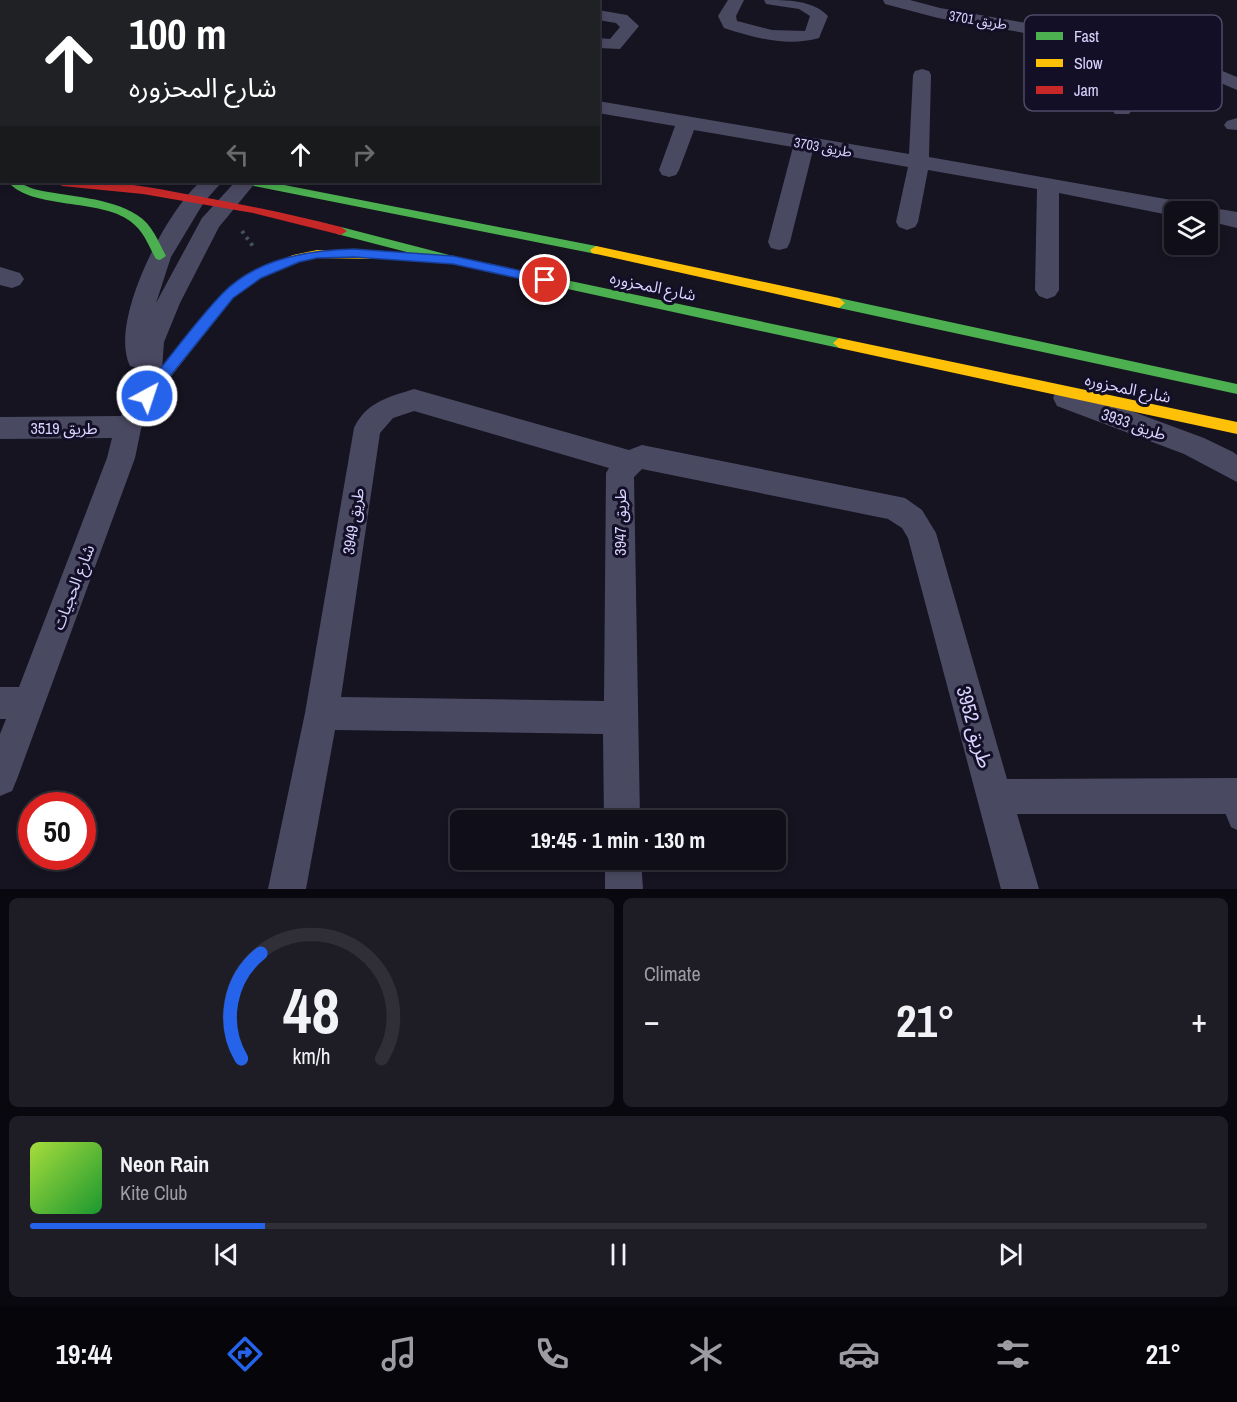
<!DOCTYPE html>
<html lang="en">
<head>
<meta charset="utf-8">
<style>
  :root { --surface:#100f19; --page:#1e1d26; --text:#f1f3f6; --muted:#9c9ca2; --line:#302f38; --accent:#2563eb }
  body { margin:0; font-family:"Archivo Narrow","Noto Sans Arabic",sans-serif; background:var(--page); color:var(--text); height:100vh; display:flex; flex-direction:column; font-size:22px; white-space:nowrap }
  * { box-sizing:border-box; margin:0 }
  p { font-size:20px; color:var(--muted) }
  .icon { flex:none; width:33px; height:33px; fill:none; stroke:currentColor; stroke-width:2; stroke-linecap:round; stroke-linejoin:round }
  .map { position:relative; height:889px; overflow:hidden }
  .side { display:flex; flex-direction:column; gap:9px; padding:9px; background:#09080e; flex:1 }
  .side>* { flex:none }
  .hud { position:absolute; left:0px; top:0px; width:600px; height:183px; box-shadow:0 3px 9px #0003,0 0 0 2px var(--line); background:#202124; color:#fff; overflow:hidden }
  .tools { position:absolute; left:1164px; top:201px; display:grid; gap:12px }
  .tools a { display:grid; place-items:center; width:54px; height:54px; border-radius:9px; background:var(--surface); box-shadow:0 3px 9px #0003,0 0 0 2px var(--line); font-size:30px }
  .speed { position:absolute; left:18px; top:792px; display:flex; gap:12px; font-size:30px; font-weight:700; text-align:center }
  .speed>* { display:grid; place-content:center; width:78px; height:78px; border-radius:50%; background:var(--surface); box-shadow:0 3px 9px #0003,0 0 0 2px var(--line); line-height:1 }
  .speed .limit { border:9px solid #d22; background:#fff; color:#111 }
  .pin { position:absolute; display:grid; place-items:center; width:51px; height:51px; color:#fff; margin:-26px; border:3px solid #fff; border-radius:50%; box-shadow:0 2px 6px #0007 }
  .me { position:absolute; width:66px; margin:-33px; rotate:40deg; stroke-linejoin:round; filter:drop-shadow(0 0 4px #0008) }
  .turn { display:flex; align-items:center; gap:21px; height:126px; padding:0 30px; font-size:27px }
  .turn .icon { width:78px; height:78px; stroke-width:2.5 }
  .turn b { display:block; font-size:42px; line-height:51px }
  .lanes { display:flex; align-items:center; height:57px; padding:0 30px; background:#0003; justify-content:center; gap:30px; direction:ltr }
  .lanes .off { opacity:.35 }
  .big { font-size:45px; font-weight:700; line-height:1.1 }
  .side .tile { flex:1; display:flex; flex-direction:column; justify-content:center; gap:9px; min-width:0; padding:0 21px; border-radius:9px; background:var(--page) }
  .side .dial { align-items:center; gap:0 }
  .dial svg { height:156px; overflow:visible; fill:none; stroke:var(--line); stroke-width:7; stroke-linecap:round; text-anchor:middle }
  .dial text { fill:var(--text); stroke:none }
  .song { display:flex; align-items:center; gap:18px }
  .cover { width:72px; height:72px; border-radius:9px; background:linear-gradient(135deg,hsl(80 70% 55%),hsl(130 70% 35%)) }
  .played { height:6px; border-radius:3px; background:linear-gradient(90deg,var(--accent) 20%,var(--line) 20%) }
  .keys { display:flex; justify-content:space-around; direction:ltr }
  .heat { display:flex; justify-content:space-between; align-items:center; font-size:33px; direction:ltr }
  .side .tiles { flex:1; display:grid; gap:9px; grid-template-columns:1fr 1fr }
  .tile:last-child { grid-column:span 2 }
  .trip { position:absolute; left:450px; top:810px; width:336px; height:60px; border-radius:9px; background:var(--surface); box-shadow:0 3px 9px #0003,0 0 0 2px var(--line); font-weight:700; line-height:60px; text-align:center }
  .tab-bar { display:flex; height:96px; justify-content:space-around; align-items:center; background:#06060a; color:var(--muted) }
  .tab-bar .icon { width:42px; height:42px }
  .tab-bar .active { color:var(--accent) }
  .tab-bar b { font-size:27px; color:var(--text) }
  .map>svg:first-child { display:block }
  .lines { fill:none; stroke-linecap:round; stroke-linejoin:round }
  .path { stroke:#44505f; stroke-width:4; stroke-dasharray:3 4.5; stroke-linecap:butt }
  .lane { fill:#4a4962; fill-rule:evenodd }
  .street { fill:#4a4962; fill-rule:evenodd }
  .fast { fill:#4caf50; fill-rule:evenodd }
  .slow { fill:#ffc107; fill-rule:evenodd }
  .jam { fill:#c62828; fill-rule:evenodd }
  .wall { fill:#403d50 }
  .route { fill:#2563eb; stroke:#184099; stroke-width:1.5 }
  .labels { text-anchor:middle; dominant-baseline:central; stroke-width:6; stroke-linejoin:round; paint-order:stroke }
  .far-street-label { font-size:14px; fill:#d9d4ff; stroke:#130f26 }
  .street-label { font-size:16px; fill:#d9d4ff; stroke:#130f26 }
  .near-street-label { font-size:20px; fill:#d9d4ff; stroke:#130f26 }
  .key { fill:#130f26; stroke:#4e4a67; stroke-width:1.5 }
  .key-label { font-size:16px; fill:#d9d4ff }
</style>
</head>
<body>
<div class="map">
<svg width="1237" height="889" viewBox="0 0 1237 889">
  <rect width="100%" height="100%" fill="#161421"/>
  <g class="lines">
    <path class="path" d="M242 231 255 249"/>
    <path class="lane" d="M0 0H8L2 2V4Z
      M78 0H86L77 2Z
      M187 0H195L186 2Z
      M1228 789 1234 792 1237 799V830L1231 827 1219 798 1222 792Z"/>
    <path class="street" d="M293 0H309V2H293Z
      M331 0H347V2H331Z
      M453 0H469V2H453Z
      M728 0H744L736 16 737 21 772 30 805 31 810 16 799 9 766 4 764 0C787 0 813 0 828 16L819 38C787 47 755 38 724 28L718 16Z
      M883 0H910L940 8 1164 47 1237 77V90L1160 57 1124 50 1132 110 1129 114H1115L1112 110 1106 47 938 18 885 4Z
      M598 10 627 15 639 26 620 49 598 48V38L610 39 620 27 616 23 598 20Z
      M922 69 929 71 931 75 929 157 1194 204C1207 208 1222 209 1237 212V228L1208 221V212H1174V216L1059 193V290L1055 296 1047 299 1039 296 1035 290 1037 189 928 170 918 222 915 227 907 230 899 227 896 222 908 167 813 150 790 242 787 248 779 250 771 248 768 242 793 147 694 130 679 170 676 175 669 177 662 175 659 170 675 126 598 113V101L909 154 913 75 915 71Z
      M1237 118V130L1227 129 1224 125 1227 121Z
      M200 182H222L204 202 171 257 156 303 202 218 235 182H256L219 227 180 303 164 342 160 396 141 429 135 458 17 779 12 791 0 796V734L6 719H0V687H19L107 458 112 438 0 439V417L121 416 134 394 137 368 130 366C108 322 166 212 200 182Z
      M0 267 20 273 24 279 20 285 12 288 0 285Z
      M1066 387 1204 438 1233 452 1237 455V482L1184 454 1057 406 1053 398 1057 390Z
      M414 389 629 450 642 445 905 498 922 510 936 533 1007 779 1237 778V814H1017L1039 889H1001L908 538 902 528 888 519 642 469 634 477 640 820H604L603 734 335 730 306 889H268L305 713 354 428C366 402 389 397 414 389ZM414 411 609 468 606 473 604 701 341 697 380 433 393 418Z
      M605 860H641L643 889H605Z"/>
    <path class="fast" d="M0 151H2V158H0Z
      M8 182C20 181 26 187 38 190 69 197 109 197 137 215 152 224 158 241 166 256L160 260 156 259C148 245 144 231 130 221 99 198 33 210 8 182Z
      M249 182H269L596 246 602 250 596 254 254 186Z
      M341 227 453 256 839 338 845 343 839 348 453 264 337 234 335 231Z
      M839 298 1237 384V394L839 308 833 303Z"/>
    <path class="slow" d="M596 246 839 298 845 303 839 308 592 253 590 250Z
      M317 250 380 251 386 255 380 259 317 258 299 262 261 278 233 298 152 400H142L141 396 142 392 225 292 253 272 293 255Z
      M839 338 1237 422V434L839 348 833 343Z"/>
    <path class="jam" d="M57 182C95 178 137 185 175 192 231 202 286 213 341 227L347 231 341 235 253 213 143 194 62 186Z"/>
  </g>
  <path class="wall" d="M204 0H293V2H205Z"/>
  <path class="route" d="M354 249 453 256 545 276 551 280 545 284 453 264 354 257 317 258 299 262 261 278 233 298 151 400H142L140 396 142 392C169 359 194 323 223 293 257 258 309 250 354 249Z"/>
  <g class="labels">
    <g class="far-street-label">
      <text transform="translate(978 20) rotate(9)">طريق 3701</text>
      <text transform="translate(823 147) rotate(10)">طريق 3703</text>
    </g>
    <g class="street-label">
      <text transform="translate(653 286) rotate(12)">شارع المحزوره</text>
      <text transform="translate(1128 388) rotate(12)">شارع المحزوره</text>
      <text transform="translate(1134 424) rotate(19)">طريق 3933</text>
      <text x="64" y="428">طريق 3519</text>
      <text transform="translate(353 521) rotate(-81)">طريق 3949</text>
      <text transform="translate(620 522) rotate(-90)">طريق 3947</text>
      <text transform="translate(73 587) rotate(-69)">شارع الحجيات</text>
    </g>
    <g class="near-street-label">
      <text transform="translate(975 727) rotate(74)">طريق 3952</text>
    </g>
  </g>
  <rect x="1024" y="15" width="198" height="96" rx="9" class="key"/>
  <rect x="1036" y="32" width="27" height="8" fill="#4caf50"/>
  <rect x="1036" y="59" width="27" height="8" fill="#ffc107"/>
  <rect x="1036" y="86" width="27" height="8" fill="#c62828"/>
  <g class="key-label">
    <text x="1074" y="42">Fast</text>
    <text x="1074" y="69">Slow</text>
    <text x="1074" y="96">Jam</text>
  </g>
</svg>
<div class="tools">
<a><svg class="icon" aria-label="layers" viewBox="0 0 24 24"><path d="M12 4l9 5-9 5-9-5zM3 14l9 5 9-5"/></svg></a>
</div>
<div class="speed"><div class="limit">50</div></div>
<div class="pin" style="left:545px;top:280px;background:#d93025"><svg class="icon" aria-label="arrive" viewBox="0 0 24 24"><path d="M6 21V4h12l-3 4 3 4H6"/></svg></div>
<svg class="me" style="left:147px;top:396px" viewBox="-20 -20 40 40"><circle r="17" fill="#2563eb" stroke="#fff" stroke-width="3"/><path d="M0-11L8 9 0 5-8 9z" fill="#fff"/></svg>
<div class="trip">19:45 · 1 min · 130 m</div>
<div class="hud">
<div class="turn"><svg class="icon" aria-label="ahead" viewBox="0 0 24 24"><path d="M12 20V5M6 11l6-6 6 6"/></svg><div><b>100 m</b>شارع المحزوره</div></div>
<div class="lanes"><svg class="icon off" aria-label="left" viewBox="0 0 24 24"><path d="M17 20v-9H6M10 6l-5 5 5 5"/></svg><svg class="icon" aria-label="ahead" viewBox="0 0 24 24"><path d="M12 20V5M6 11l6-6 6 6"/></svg><svg class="icon off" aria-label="right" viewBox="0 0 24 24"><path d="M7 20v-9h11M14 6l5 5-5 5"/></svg></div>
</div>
</div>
<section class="side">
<div class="tiles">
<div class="tile dial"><svg viewBox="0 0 100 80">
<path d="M14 69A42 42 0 1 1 86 69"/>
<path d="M14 69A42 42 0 0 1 24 15" stroke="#2563eb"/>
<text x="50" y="56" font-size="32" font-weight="700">48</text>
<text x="50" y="72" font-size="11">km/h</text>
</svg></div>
<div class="tile"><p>Climate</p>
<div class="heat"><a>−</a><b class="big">21°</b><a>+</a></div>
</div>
<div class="tile">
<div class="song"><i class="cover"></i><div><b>Neon Rain</b><p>Kite Club</p></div></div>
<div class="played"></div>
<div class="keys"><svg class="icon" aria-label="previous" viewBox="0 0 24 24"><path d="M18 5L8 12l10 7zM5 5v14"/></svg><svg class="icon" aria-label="pause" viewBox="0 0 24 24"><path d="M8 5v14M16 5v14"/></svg><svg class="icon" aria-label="next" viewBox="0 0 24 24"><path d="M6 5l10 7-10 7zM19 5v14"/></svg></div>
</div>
</div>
</section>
<nav class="tab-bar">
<b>19:44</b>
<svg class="icon active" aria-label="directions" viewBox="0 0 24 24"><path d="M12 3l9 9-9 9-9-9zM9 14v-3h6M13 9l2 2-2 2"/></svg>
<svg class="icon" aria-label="music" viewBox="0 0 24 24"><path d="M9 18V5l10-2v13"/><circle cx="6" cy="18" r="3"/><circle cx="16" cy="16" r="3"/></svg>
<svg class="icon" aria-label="phone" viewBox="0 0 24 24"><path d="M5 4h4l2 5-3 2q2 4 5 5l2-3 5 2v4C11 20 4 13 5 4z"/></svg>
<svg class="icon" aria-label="climate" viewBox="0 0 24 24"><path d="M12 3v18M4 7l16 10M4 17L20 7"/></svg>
<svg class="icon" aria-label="car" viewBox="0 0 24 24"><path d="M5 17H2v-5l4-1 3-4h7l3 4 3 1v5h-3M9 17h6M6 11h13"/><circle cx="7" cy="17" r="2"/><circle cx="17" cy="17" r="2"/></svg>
<svg class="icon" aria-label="filters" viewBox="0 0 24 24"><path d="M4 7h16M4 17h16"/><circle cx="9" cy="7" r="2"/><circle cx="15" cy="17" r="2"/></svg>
<b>21°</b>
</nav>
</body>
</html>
